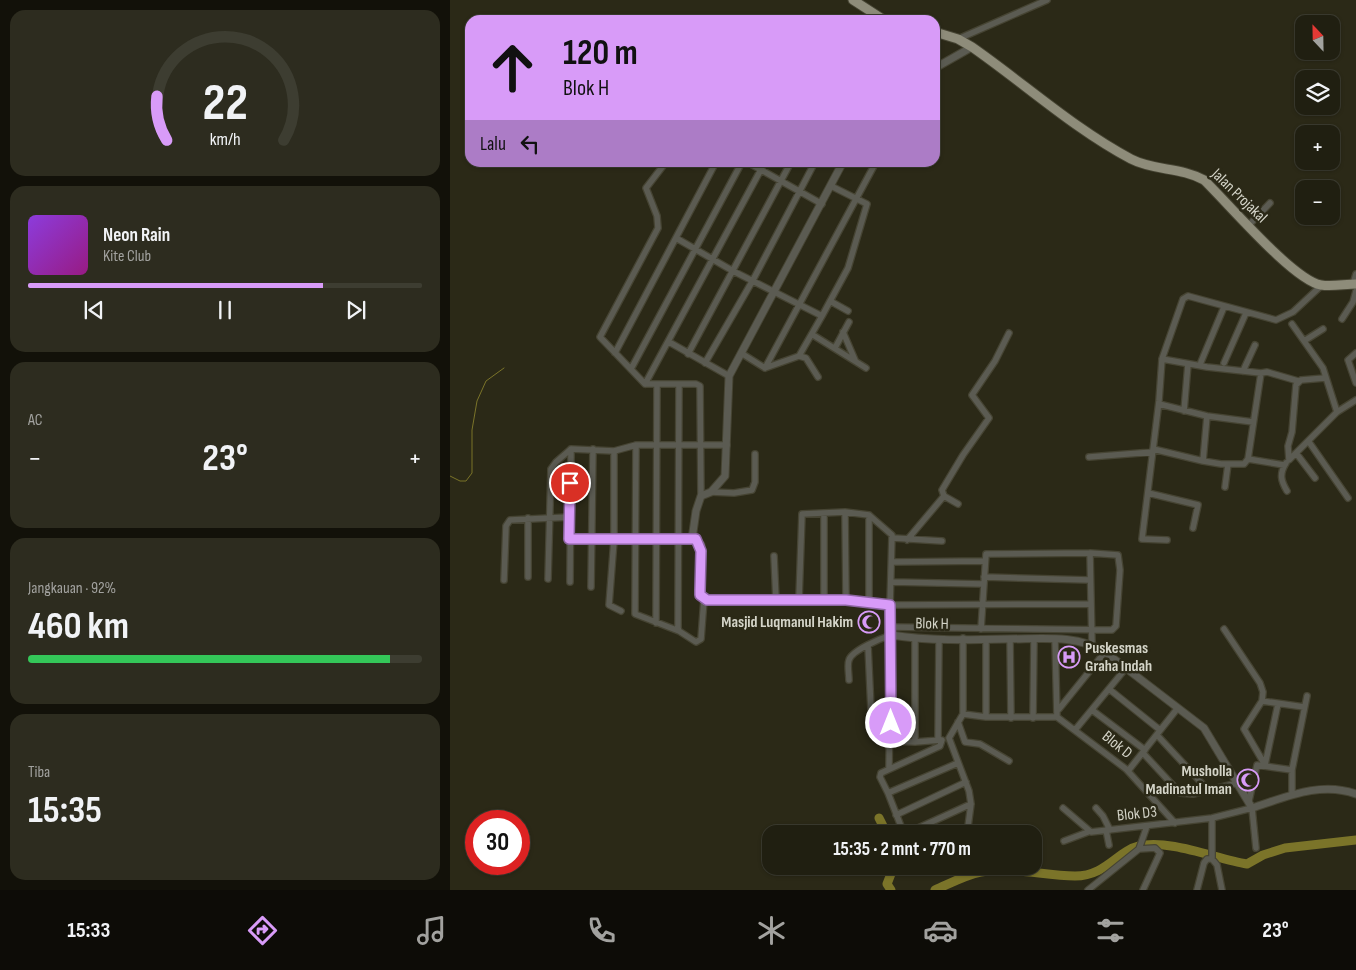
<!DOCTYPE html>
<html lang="id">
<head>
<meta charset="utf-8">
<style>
  :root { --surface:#201f11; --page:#2d2c1f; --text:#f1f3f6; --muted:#a2a29f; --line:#3d3d31; --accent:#d89bf8 }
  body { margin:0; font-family:"Sofia Sans Condensed",sans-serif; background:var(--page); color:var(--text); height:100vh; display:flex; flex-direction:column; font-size:19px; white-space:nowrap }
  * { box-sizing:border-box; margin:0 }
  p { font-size:16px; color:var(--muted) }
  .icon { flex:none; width:28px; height:28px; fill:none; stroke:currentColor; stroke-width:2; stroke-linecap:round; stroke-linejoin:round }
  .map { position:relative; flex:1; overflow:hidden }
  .side { display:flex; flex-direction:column; gap:10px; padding:10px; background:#121109; width:450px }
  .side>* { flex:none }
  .top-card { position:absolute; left:15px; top:15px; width:475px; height:152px; border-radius:15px; box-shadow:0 1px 4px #0004,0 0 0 1px var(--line); background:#d89bf8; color:#111; overflow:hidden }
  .needle { width:32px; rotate:338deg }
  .tools { position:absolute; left:845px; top:15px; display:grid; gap:10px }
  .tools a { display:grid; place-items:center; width:45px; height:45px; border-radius:10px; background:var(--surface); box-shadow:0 1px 4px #0004,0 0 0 1px var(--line); font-size:25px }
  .speed { position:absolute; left:15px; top:810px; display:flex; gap:10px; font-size:25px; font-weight:700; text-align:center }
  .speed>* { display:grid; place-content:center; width:65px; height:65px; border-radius:50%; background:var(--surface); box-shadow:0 1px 4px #0004,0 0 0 1px var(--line); line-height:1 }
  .speed .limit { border:8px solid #d22; background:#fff; color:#111 }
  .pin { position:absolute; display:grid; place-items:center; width:42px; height:42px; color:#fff; margin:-21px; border:2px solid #fff; border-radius:50%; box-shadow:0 1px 5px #0007 }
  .me { position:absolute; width:55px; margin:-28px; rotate:0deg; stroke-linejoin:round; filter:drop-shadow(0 0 4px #0008) }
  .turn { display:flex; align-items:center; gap:18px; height:105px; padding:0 15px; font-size:22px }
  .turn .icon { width:65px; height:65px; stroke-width:2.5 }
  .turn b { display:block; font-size:35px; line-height:42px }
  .then { display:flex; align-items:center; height:48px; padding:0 15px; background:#0003; gap:10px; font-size:19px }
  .big { font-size:38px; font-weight:700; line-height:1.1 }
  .side .tile { flex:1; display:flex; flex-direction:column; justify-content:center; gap:8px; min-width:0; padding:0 18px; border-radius:15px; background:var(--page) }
  .side .dial { align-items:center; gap:0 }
  .dial svg { height:130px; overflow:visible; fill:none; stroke:var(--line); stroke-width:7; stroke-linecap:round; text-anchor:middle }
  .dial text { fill:var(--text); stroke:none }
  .song { display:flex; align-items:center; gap:15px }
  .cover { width:60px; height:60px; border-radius:8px; background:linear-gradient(135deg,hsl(270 70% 55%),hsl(310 70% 35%)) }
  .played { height:5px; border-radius:2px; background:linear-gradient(90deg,var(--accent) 75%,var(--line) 75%) }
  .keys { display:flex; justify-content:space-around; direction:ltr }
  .heat { display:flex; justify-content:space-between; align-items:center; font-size:28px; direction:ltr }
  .charge { height:8px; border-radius:4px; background:linear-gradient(90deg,#34c759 92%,var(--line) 0) }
  .trip { position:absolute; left:312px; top:825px; width:280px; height:50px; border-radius:15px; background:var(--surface); box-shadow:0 1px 4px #0004,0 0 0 1px var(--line); font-weight:700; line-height:50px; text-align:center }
  .tabs { display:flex; height:80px; justify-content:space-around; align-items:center; background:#0d0c07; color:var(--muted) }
  .tabs .icon { width:35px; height:35px }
  .tabs .current { color:var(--accent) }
  .tabs b { font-size:22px; color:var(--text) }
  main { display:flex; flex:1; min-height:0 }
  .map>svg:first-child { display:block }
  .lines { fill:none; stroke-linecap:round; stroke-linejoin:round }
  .stream { stroke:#7b7429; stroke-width:1 }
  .river { stroke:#7b7429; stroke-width:9 }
  .minor-casing { stroke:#464433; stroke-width:8 }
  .tertiary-casing { stroke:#464433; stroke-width:9 }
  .primary-casing { stroke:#464433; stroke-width:11 }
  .minor { stroke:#5b5b52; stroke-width:5.5 }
  .tertiary { stroke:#5b5b52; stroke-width:7 }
  .primary { stroke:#8e8c7a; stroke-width:9 }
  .route-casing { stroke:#8c65a1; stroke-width:12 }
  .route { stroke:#d89bf8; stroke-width:9 }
  .labels { text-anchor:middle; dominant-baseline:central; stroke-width:5; stroke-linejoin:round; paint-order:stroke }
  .street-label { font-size:16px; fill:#d4d4c8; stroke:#2b2917 }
  .poi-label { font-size:16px; font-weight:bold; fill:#d4d4c8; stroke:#2b2917; text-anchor:end }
</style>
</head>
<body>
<main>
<section class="side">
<div class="tile dial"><svg viewBox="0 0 100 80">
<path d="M14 69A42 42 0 1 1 86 69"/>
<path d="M14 69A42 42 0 0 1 8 42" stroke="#d89bf8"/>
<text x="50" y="56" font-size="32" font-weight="700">22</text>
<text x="50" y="72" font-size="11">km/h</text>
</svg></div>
<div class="tile">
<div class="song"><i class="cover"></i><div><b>Neon Rain</b><p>Kite Club</p></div></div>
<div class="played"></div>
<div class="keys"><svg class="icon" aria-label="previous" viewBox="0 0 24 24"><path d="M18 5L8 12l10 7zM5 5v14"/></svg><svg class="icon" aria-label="pause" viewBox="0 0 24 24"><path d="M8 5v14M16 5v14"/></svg><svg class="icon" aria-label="next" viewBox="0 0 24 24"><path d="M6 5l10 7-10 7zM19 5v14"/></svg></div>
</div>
<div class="tile"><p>AC</p>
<div class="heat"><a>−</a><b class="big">23°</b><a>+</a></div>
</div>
<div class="tile"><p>Jangkauan · 92%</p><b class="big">460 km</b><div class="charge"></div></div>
<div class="tile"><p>Tiba</p><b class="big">15:35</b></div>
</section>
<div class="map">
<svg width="906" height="890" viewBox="0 0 906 890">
  <rect width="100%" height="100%" fill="#2b2917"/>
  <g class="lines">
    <path class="stream" d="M0 476 10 481H16L22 473V430L27 401 36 381 54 368"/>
    <path class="river" d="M429 818 437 834
      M441 890 437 884 444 866
      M485 890C499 884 515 875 531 872 562 866 594 876 625 876 656 876 667 851 689 846 720 839 766 859 797 864L813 855 835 848 906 840"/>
    <g class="minor-casing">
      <path id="minor" d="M508 39 597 0
        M216 162 196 188 207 216 208 228 150 337 195 384H246L250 386 251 496
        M297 162 372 204
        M799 225 820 203
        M226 238 283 271 372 316 349 356 315 368
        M903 284 906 274
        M380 301 398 311
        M372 316 398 268 417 204 381 186
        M892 319 903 302 906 291
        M842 324 873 368 887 412
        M393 332 405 360
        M363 335 416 368
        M854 341 873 329
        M219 342 279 376
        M385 348 399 322
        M165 353 266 162
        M291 353 315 368 426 162
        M906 353 898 360 906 383
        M238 354 341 162
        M349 356 356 358 368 377
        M712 359 757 367 811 373
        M751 362 774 307
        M255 363 303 280 365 162
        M774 363 796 313
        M181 369 292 162
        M793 371 805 345
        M875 378 851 380 846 385 842 432 838 446 839 460 887 412 906 400
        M195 384 315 162
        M229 384 228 628 229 631 246 642 251 639 254 599
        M709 404 757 416 803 422
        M734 411 738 364
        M757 416 753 461 771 464H794L798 459 811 373 817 372 848 381
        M859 442 898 498
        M186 445 185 614 229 631
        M703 449 753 461
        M164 451V540L159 605 171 611
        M846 453 865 478
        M639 457 703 452
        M798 459 834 465
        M836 463C829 474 831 481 837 491
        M775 487 778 464
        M261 492 284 493 302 490 305 482V454
        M698 493 748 505 743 528
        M494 496 492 490 513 455 539 418 522 395 545 361 559 333
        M395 512 396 599
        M419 515V602
        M443 538 492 541
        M119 539 207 541 242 539
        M457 540 494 496 508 504
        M717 540 692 539 709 401 712 359 733 299 738 296 826 320 843 312 872 285
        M640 553 642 644
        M324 556 326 600
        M442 562 535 561
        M78 577V518
        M534 577 640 580
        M98 579 101 469 106 462 121 449 164 451 186 445H277
        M54 580 56 526 60 520 120 517
        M120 582 121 449
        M442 582 534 584
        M141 587 143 449
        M349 599 352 514 395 512 419 515 442 535 440 605 640 604
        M374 599V513
        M206 623 207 384
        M441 627 662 630 666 626 670 570 668 555 640 553 536 554 531 629
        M774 629 810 683 813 692 812 701
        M536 639V717
        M560 639 561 718
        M605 639 607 717
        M418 646 422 731
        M399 680C399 674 397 665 399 660 402 650 432 638 441 635L439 768
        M659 689 710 730
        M609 709 655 652
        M642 710 695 750
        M513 714V638
        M607 717 676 769 725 823
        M583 718 584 639
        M508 722 515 742 530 744 559 761
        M625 730 676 668
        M707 735 759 791
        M488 740 489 639
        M441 741 465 742 491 740
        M465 742V639
        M693 753 730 793 743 794 788 783
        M815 765 794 729 810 704 812 701 854 707
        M815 765 828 704
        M678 771 727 709
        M438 793 430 777 431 773 490 746 492 740
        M842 795V770L857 696
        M799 801 807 765 842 770
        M613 808 641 832 762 818 802 808 806 848
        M646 808 653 816 660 830
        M446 815 516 782
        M656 830 659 845
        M454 834 438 793 508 763
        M455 834 521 804
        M506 834 517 829
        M517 834 521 804 519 791 499 738 513 714 536 717H607
        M614 841 638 832
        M689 849 705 848 710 853 693 890
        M762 859 767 865 772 890
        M471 866 475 871 485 866
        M638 890 689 849 697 826
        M747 890 754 863 757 859H762V818"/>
    </g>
    <g class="tertiary-casing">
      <path id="tertiary" d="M485 68 522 47
        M393 162 279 376 275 476 261 492 251 496 246 511 242 539H246L251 545 250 595 257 601 396 599 440 605 441 635C479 641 519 640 557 639 591 639 626 634 655 652L754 728 802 808C836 797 871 781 906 794"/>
    </g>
    <g class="primary-casing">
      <path id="primary" d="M403 0 434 20
        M485 32 508 39 522 47C575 84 623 128 681 159 704 171 731 167 754 180 778 203 843 280 871 285 882 287 895 284 906 284"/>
    </g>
    <use href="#minor" class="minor"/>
    <use href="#tertiary" class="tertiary"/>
    <use href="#primary" class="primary"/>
  </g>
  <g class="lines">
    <g class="route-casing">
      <path id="route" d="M120 483 119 539H246L251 551 250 590V595L257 600H396L440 605 441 723"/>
    </g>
    <use href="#route" class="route"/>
  </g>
  <defs>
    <g id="mosque-ring" transform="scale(1.125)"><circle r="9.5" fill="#2b2917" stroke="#d89bf8" stroke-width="1.5"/><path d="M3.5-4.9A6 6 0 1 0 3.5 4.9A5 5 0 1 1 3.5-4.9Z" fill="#d89bf8"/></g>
    <g id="hospital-ring" transform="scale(1.125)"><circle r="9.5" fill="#2b2917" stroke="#d89bf8" stroke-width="1.5"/><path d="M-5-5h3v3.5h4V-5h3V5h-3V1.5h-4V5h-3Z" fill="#d89bf8"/></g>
  </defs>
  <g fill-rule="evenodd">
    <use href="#mosque-ring" x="419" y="622"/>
    <use href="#hospital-ring" x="619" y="657"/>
    <use href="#mosque-ring" x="798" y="780"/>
  </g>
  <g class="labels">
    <g class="street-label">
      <text transform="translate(789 196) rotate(44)">Jalan Projakal</text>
      <text transform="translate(482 624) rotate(1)">Blok H</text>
      <text transform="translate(667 745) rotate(39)">Blok D</text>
      <text transform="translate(687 814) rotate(-6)">Blok D3</text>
    </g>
    <g class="poi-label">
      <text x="403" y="622">Masjid Luqmanul Hakim</text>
      <text x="635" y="648" text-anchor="start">Puskesmas<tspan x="635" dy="18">Graha Indah</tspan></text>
      <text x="782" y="771">Musholla<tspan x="782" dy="18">Madinatul Iman</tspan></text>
    </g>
  </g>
</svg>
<div class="tools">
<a><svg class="needle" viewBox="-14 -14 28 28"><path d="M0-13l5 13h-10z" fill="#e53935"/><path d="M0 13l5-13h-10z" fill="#a2a29f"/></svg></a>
<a><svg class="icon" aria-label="layers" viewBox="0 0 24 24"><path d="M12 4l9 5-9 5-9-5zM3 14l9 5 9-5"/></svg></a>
<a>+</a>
<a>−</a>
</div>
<div class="speed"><div class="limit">30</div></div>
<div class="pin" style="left:120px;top:483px;background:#d93025"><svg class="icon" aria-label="arrive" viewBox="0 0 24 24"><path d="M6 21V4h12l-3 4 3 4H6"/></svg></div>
<svg class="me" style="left:441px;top:723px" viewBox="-20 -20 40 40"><circle r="17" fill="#d89bf8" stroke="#fff" stroke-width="3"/><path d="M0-11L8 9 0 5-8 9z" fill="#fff"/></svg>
<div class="trip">15:35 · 2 mnt · 770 m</div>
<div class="top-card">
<div class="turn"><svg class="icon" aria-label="ahead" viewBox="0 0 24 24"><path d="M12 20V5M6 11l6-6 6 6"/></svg><div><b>120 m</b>Blok H</div></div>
<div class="then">Lalu<svg class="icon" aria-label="left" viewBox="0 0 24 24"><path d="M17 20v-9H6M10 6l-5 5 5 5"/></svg></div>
</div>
</div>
</main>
<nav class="tabs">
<b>15:33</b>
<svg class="icon current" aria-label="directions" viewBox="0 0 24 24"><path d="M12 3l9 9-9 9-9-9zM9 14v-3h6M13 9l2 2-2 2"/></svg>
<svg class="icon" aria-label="music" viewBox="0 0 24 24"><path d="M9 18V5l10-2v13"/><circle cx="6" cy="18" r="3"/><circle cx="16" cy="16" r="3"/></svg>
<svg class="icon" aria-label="phone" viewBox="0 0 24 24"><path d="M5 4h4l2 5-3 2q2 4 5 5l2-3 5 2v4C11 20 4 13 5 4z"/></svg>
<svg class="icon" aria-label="climate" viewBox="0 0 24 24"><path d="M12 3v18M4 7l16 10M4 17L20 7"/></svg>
<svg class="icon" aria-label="car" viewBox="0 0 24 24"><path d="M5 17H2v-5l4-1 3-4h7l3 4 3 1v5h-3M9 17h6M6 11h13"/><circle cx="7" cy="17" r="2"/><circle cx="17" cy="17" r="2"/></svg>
<svg class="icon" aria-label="filters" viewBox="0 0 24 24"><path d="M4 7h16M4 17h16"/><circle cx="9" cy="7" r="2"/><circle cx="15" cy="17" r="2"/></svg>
<b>23°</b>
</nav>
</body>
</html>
